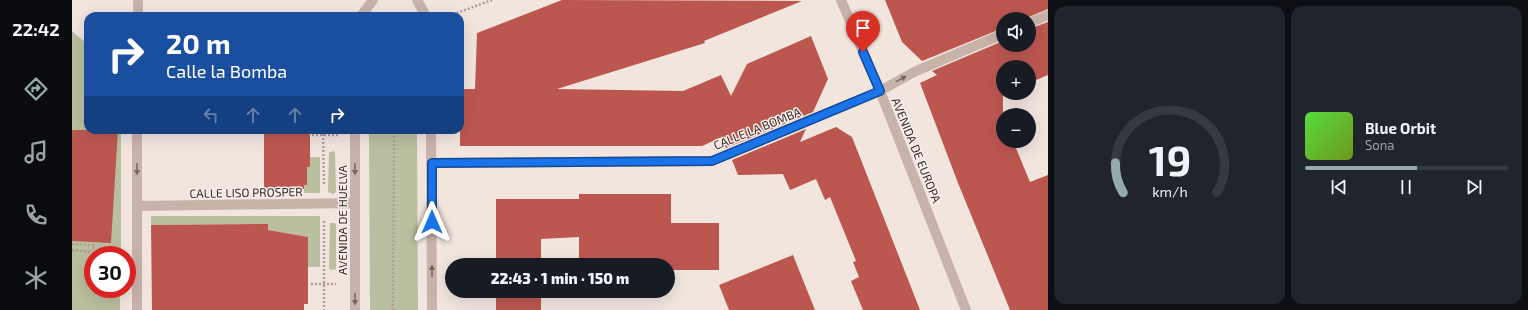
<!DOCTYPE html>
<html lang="es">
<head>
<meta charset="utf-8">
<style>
  :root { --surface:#171b24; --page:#20242c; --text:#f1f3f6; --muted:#9ea1a6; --line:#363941; --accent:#94acab }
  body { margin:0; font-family:"Exo 2",sans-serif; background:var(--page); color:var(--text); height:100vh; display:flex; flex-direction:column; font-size:15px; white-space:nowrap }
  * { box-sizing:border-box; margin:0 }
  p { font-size:13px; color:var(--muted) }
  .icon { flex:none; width:22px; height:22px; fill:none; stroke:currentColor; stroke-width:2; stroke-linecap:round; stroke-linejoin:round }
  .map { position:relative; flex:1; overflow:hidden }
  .side { display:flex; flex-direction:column; gap:6px; padding:6px; background:#0d0f14; width:480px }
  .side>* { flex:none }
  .top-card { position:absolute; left:12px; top:12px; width:380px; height:122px; border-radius:12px; box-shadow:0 4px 16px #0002; background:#1a4fa0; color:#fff; overflow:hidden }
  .fabs { position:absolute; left:924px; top:12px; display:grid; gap:8px }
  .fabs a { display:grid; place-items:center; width:40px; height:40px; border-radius:50%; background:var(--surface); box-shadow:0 4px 16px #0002; font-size:20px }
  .speed { position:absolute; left:12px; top:246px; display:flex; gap:8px; font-size:20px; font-weight:700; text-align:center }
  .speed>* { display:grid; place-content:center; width:52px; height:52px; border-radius:50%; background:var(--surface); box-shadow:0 4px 16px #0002; line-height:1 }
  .speed .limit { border:6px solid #d22; background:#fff; color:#111 }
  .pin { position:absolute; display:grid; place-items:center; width:34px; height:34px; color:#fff; margin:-41px -17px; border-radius:50% 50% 50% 0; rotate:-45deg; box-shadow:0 0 4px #0007 }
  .pin .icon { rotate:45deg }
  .me { position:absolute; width:44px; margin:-22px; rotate:0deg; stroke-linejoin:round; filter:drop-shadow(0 0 3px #0008) }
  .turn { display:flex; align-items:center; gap:14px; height:84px; padding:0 16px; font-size:18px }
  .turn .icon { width:52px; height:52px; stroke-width:2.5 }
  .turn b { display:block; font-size:28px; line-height:34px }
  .lanes { display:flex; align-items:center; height:38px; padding:0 16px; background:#0003; justify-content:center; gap:20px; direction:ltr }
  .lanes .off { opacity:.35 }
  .side .widget { flex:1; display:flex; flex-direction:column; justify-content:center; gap:6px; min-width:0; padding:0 14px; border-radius:12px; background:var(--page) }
  .side .dial { align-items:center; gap:0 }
  .dial svg { height:104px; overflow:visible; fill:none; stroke:var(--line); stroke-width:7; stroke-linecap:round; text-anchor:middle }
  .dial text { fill:var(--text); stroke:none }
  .song { display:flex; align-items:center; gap:12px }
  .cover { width:48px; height:48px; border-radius:6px; background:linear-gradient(135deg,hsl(110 70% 55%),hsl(80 70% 35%)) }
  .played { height:4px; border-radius:2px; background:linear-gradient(90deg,var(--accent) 55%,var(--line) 55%) }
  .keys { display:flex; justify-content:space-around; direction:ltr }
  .side .tiles { flex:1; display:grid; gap:6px; grid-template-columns:repeat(2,1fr) }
  .trip { position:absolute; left:373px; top:258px; width:230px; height:40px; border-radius:20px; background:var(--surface); box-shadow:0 4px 16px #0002; font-weight:800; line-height:40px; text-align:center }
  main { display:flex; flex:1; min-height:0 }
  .tab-bar { display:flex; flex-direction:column; width:72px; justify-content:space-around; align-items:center; background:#090b0e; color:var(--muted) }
  .tab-bar .icon { width:28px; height:28px }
  .tab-bar .selected { color:var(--accent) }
  .tab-bar b { font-size:18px; color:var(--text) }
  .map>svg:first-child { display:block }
  .green { fill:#babf9f }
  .building { fill:#bc5750 }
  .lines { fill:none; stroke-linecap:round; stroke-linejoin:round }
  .path { stroke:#b49d95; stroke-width:2.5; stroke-dasharray:2 2; stroke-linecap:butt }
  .minor { stroke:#c8b3ab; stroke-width:10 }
  .tertiary { stroke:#c8b3ab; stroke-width:10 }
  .oneway { fill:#786864 }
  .route-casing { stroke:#114b97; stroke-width:10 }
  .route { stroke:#1a73e8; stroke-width:7 }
  .labels { text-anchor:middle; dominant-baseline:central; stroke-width:3; stroke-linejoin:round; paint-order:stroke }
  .street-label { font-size:12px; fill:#362b2a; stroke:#f8efea }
</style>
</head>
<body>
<main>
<nav class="tab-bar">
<b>22:42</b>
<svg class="icon selected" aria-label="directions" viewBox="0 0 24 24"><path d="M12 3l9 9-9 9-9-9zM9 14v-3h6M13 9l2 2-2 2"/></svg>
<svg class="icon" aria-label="music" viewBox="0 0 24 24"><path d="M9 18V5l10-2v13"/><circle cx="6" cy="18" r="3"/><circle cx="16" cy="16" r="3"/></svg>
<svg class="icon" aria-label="phone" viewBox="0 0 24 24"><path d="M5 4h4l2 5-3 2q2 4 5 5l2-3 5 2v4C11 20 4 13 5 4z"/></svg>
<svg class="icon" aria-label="climate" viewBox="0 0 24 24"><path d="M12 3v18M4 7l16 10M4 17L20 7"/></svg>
</nav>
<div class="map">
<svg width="976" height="310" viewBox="0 0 976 310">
  <rect width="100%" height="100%" fill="#f1e5de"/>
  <path class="green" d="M0 31 14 43 16 42V130H49V255H21V289H48V310H0Z
    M297 130H345L346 310H298Z
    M262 151 263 152 264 192 262 194 256 192 257 153 258 152Z
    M238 157H248V193H232V185H235V167H238Z
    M79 216H247L248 217V267H236V237L196 230 195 224 79 225Z
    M258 223H263L264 225V269L262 270 257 269Z"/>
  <path class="building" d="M490 0 730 1 632 41 633 43 485 89 611 91 649 75 659 96 675 64 739 36 756 79 741 112 654 148 650 137 630 146H388V89H403L405 33Z
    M813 0H976V9L952 19H931V28L850 61 830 42Z
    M976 22V75L957 83V67H931V93H936L931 95V141H941L958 182 976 175V310H938L886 183 848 83 865 75 860 71 931 41V45H957V29Z
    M764 127 780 137 848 310H791L779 281 787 277 781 262 784 261 758 197 753 200 744 179 718 190 711 174 666 175 660 160 734 129 728 142Z
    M0 130H46L39 243 0 241Z
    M192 130H238V167H235V185H232V189L192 188Z
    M507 194H599V223H647V270H596V265H507V237L469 239V265H424V199H507Z
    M196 224V230L236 237V304H232V310H80L79 225Z
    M721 255 743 310H657L647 285Z
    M424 291H469V310H424Z"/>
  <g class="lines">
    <path class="path" d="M222 16H254
      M377 16 420 0
      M251 130 252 186
      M240 135H266
      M252 221V310
      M0 244 22 245 21 252 0 250
      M239 284H264
      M321 310 322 130"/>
    <path class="minor" d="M345 0 354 16
      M66 16V0
      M289 16 301 0
      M957 23 976 15
      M359 130 360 310
      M359 163 640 161 808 91 842 72 931 34
      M65 206 283 203
      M65 310V130
      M283 310V130"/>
    <path class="tertiary" d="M769 0 808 91 894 310"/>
  </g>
  <defs><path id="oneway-solid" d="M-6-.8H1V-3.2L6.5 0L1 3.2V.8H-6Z"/></defs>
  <g class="oneway">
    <use href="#oneway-solid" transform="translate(829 79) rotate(-29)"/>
    <use href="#oneway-solid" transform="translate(65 169) rotate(90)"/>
    <use href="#oneway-solid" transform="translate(283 169) rotate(90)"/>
    <use href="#oneway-solid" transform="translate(360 271) rotate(-90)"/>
    <use href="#oneway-solid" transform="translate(283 299) rotate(90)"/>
  </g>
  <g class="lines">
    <g class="route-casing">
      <path id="route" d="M360 222V163L640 161 808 91 791 52"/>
    </g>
    <use href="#route" class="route"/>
  </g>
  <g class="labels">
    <g class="street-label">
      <text transform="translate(685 128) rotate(-22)">CALLE LA BOMBA</text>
      <text transform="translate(845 150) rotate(68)">AVENIDA DE EUROPA</text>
      <text transform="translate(174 192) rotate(-1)">CALLE LISO PROSPER</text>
      <text transform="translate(270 220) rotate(-90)">AVENIDA DE HUELVA</text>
    </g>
  </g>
</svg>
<div class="fabs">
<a><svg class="icon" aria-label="sound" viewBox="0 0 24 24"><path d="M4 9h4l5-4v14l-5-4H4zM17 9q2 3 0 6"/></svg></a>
<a>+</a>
<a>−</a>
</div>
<div class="speed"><div class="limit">30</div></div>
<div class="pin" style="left:791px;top:52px;background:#d93025"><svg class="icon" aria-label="arrive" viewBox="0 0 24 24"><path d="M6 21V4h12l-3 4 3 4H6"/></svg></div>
<svg class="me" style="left:360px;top:222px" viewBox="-20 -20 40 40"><path d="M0-17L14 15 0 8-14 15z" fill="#1a73e8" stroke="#fff" stroke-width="4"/></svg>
<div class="trip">22:43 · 1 min · 150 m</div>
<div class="top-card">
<div class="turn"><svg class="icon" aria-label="right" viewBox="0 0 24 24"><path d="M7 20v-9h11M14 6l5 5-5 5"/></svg><div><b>20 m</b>Calle la Bomba</div></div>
<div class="lanes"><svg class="icon off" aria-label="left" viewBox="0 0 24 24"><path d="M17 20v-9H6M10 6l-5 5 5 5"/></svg><svg class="icon off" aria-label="ahead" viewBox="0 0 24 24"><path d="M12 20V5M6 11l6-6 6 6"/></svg><svg class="icon off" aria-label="ahead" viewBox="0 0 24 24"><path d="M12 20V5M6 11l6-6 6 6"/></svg><svg class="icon" aria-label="right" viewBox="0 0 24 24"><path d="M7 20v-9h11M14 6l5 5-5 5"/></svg></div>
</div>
</div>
<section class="side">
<div class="tiles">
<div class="widget dial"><svg viewBox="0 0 100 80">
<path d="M14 69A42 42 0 1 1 86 69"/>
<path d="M14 69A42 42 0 0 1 8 46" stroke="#94acab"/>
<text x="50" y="56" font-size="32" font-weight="700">19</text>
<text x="50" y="72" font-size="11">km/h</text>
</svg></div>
<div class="widget">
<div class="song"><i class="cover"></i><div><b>Blue Orbit</b><p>Sona</p></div></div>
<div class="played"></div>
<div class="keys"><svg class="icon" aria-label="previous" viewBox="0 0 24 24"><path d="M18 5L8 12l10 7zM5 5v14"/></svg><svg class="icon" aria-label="pause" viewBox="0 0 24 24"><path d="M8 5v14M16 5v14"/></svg><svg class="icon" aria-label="next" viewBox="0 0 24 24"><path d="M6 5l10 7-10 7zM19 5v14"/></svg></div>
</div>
</div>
</section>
</main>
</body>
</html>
